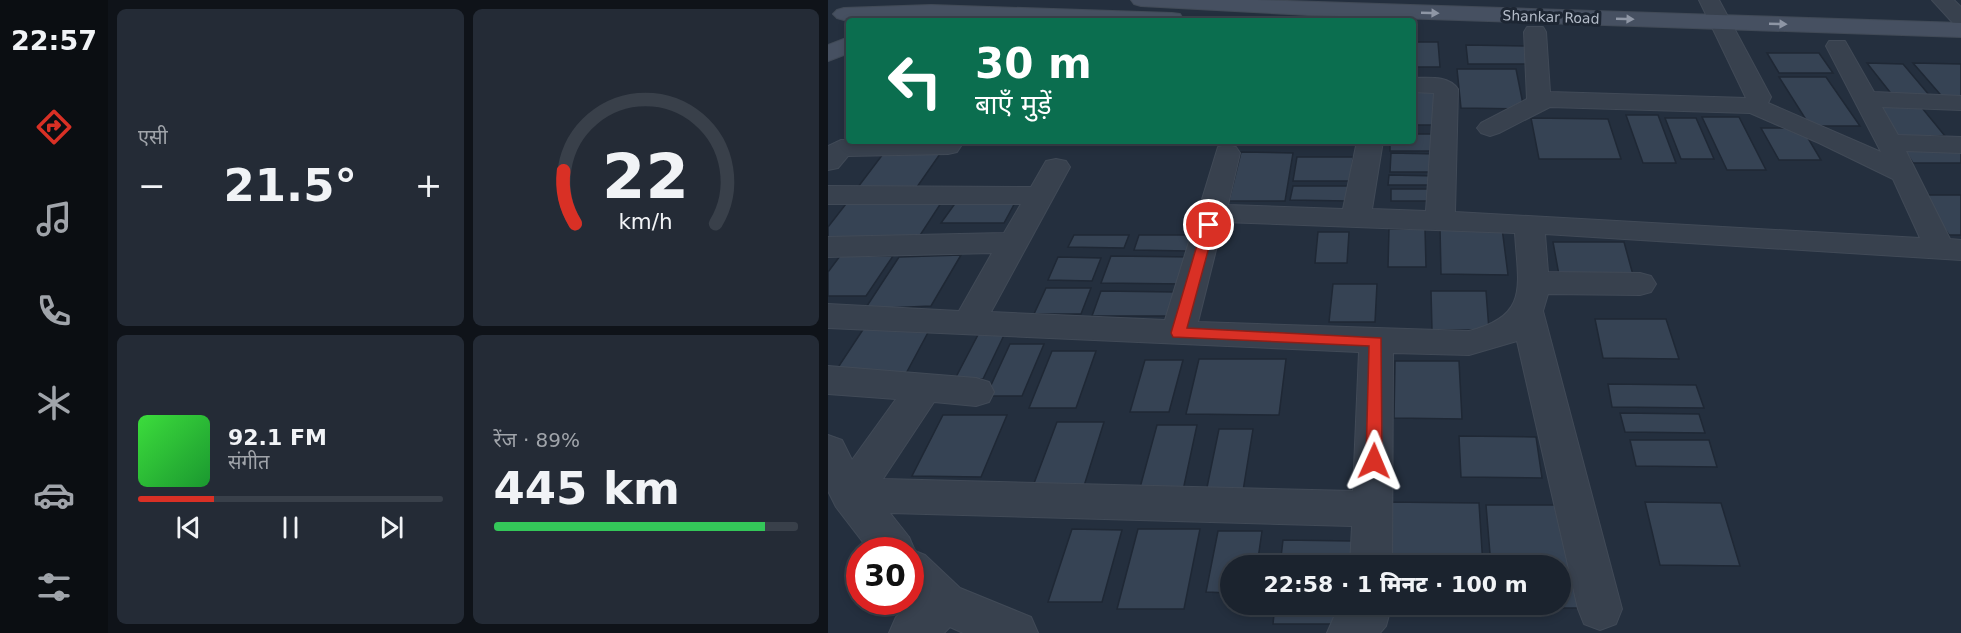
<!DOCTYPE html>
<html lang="hi">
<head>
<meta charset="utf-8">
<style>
  :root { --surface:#1b232e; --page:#242b36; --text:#f1f3f6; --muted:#a0a4aa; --line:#39404a; --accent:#d93025 }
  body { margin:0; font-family:"DejaVu Sans","Noto Sans Devanagari",sans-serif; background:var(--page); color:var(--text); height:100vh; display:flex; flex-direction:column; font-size:22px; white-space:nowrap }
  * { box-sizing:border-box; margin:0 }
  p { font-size:20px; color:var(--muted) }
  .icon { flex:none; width:33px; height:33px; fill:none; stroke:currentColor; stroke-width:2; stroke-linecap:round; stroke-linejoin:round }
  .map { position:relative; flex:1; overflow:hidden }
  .details { display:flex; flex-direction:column; gap:9px; padding:9px; background:#0f1319; width:720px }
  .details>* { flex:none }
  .top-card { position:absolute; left:18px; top:18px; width:570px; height:126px; border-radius:6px; box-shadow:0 3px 9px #0003,0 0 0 2px var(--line); background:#0b6e4f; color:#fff; overflow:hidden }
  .speed { position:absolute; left:18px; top:537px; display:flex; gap:12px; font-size:30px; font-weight:700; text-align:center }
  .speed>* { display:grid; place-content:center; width:78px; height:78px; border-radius:50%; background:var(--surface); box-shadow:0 3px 9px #0003,0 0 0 2px var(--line); line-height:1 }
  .speed .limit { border:9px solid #d22; background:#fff; color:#111 }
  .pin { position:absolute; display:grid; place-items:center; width:51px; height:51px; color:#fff; margin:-26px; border:3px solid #fff; border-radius:50%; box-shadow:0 2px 6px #0007 }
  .me { position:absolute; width:66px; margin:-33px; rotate:1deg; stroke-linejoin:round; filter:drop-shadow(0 0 4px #0008) }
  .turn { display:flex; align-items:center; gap:21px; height:126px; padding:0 30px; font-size:27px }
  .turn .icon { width:78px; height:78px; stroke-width:2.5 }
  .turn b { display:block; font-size:42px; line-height:51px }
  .big { font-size:45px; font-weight:800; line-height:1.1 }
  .details .card { flex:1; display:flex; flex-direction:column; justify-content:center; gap:9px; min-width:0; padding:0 21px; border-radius:9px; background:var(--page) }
  .details .dial { align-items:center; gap:0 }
  .dial svg { height:156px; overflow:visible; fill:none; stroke:var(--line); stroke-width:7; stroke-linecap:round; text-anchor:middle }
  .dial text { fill:var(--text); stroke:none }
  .song { display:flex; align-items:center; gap:18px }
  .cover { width:72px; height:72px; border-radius:9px; background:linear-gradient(135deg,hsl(120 70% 55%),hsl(130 70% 35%)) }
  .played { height:6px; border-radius:3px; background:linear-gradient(90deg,var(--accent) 25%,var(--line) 25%) }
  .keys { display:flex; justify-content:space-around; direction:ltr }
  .heat { display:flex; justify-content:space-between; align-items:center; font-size:33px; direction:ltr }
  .charge { height:9px; border-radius:4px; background:linear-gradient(90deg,#34c759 89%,var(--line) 0) }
  .details .tiles { flex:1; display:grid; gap:9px; grid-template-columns:repeat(2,1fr) }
  .trip { position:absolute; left:392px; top:555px; width:351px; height:60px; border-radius:30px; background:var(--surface); box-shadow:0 3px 9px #0003,0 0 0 2px var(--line); font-weight:800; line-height:60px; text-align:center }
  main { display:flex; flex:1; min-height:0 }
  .tabs { display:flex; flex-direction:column; width:108px; justify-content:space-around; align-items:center; background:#0b0e12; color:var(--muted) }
  .tabs .icon { width:42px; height:42px }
  .tabs .current { color:var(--accent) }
  .tabs b { font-size:27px; color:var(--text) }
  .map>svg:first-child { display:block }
  .building { fill:#364354; stroke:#1f2835; stroke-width:1.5 }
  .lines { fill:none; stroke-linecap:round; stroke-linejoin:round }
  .minor-casing { stroke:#414a57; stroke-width:2 }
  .secondary-casing { stroke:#414a57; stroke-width:2 }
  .minor { fill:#38414e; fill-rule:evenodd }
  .secondary { fill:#465061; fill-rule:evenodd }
  .oneway { fill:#8e96a5 }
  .route { fill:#d93025; stroke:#8d1f18; stroke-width:1.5 }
  .labels { text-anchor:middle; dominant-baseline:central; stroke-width:6; stroke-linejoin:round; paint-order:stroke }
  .far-street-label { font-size:14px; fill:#b4bcc9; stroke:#1d2633 }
</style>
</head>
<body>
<main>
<nav class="tabs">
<b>22:57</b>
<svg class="icon current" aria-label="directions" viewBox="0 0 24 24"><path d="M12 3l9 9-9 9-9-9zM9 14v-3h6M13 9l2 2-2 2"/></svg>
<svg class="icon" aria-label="music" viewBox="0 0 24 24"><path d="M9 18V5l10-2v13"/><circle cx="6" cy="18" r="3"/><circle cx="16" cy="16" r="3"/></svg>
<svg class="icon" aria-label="phone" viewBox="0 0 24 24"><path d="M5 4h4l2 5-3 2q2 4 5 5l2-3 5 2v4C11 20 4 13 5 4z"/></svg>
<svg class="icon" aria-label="climate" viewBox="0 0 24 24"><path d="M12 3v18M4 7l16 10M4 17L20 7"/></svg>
<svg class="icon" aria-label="car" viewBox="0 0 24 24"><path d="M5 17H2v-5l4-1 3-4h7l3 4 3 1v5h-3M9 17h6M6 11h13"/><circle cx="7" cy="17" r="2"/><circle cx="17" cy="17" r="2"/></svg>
<svg class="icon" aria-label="filters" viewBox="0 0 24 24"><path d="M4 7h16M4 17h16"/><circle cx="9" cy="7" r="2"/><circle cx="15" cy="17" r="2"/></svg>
</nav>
<section class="details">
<div class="tiles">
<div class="card"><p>एसी</p>
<div class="heat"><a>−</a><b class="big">21.5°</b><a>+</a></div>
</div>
<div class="card dial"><svg viewBox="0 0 100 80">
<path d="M14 69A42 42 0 1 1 86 69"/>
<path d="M14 69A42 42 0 0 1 8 42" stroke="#d93025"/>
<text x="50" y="56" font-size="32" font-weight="700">22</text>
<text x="50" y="72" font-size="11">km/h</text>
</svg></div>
<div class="card">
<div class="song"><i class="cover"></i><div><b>92.1 FM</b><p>संगीत</p></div></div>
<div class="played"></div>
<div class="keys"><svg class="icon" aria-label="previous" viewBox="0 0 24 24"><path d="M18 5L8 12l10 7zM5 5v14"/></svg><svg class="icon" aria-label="pause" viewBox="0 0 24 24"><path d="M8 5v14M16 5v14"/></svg><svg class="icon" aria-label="next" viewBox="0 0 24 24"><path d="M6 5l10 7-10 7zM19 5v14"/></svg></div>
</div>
<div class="card"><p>रेंज · 89%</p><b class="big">445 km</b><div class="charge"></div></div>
</div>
</section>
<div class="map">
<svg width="1133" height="633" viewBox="0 0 1133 633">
  <rect width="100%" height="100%" fill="#242f3e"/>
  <path class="building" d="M585 42H610L612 67H585Z
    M638 45 697 46 702 64H640Z
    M939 53H991L1005 73H951Z
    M1039 63 1075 64 1102 96H1065Z
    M1085 63 1133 64V101H1118Z
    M629 69H688L696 109 633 108Z
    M951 77H998L1032 126H982Z
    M585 91H614L615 125H585Z
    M1041 103H1090L1117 136H1066Z
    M798 115H830L848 163H815Z
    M874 117H911L938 170H899Z
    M703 118 780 119 793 159H711Z
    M837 118H868L886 159H853Z
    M933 128H974L993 160H951Z
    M585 134H613V151H562V141H585Z
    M1075 148H1133V163H1085Z
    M413 152 465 153 457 201H401Z
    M563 153 609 154 610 172H562Z
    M55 154H112L89 187H30Z
    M469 157H525L523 181H465Z
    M561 175 610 176 611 185H560Z
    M465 186H521L520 201 462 200Z
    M563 189H611V201H563Z
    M1092 195H1133V235H1121Z
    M131 198 189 199 176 223H113Z
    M21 200H115L87 243H0V227Z
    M612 227 674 228 680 275 613 274Z
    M561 229H597L598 267H560Z
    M490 232H521L519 263H487Z
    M246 235H301L296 248 240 247Z
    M311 235H364L360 251 306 250Z
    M725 242H796L805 275H731Z
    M133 255 103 306 37 309 71 257Z
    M12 256H65L38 296H0V272Z
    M283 256 365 257 357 284 273 283Z
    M230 257 273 258 264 281 220 280Z
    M505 284H549L547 322H501Z
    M218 288H263L253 314H206Z
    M273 291 347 292 341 316H264Z
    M603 291H658L661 330H604Z
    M767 319H838L851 359 775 358Z
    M38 325H104L75 379 3 378Z
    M152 331H178L155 379H127Z
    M182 344H216L194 396H158Z
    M224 351H268L248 408H201Z
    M371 359H458L451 415 358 414Z
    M317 360H355L341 412H302Z
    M567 361H631L634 419 566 418Z
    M780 384 868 385 876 408 784 407Z
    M792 413 871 414 877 433 797 432Z
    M115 415H179L153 477 84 476Z
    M229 422H276L256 486H205Z
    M329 425H369L354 495H310Z
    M391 429H425L414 497H377Z
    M631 436 708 437 714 478 633 477Z
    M802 440H881L889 467 808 466Z
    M557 502 651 503 655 566H555Z
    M817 502 893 503 912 566 832 565Z
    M658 505H741L757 608H666V604H732V566H663Z
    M244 529 294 530 274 602H220Z
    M310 529H372L356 609H289Z
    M390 531H434L429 566H402V593L378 592Z
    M455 540 524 541 523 566H452Z
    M447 604H521L520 624H445Z"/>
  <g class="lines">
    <g class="minor-casing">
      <path id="minor" d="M871 0H891L943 97 940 103 1053 152 998 46 1001 41H1017L1046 92 1133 96V110L1054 107 1070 135 1133 137V153L1078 151 1122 239 1133 240V260L717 234 720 272 812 273 823 276 828 284 823 292 812 295 720 294 715 311 794 609 788 624 772 630 756 624 750 609 689 341 641 355 565 353 564 566H522L524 526 62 513 81 537 87 551 97 555 132 588 203 617 210 633H135L122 627 116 633H61L68 617 85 602 82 599V550H41L8 507 0 491V435L14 440 24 460 68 399 0 394V366L148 378 161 382 166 392 161 402 148 406 106 402 55 479 525 491 531 352 0 328V304L131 311 164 253 0 257V237L176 233 193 204H0V186L203 187 218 161 228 159 238 161 242 167 163 312 337 320 390 147 399 145 408 147 412 153 400 205 515 209 529 141H555L544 209 598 211 606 93 585 92V78C601 78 620 75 630 89L627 212 1092 238 1065 179 991 143 922 113 722 107 671 133 662 136 653 133 649 128 653 123 699 99 696 32 699 27H715L718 32 722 92 918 98ZM395 222 687 233C690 285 702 316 641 331L370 322Z
        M1104 0H1126L1133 7V24L1125 23Z
        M13 140 130 141 133 146 129 152 120 154 20 156 10 168 0 170V146Z
        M518 604H564L558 626 552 633H499L506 617Z"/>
    </g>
    <g class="secondary-casing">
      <path id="secondary" d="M303 0H429L1133 23V37L480 15 313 6 306 4Z
        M103 5 344 13 352 14 355 19 213 21 103 17 16 20 9 18 5 14 9 10 16 8Z
        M21 37V53L0 61V45Z"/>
    </g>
    <use href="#minor" class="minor"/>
    <use href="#secondary" class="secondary"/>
  </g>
  <defs><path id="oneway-solid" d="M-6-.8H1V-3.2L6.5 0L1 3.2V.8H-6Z" transform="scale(1.5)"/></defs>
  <g class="oneway">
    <use href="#oneway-solid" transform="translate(602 13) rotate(2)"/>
    <use href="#oneway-solid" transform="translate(797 19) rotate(2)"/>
    <use href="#oneway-solid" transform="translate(950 24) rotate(2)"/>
  </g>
  <path class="route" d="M381 222 387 225 359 328 553 338 554 461 551 466H540L538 461 541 346 345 337 343 333 375 225Z"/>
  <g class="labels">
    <g class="far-street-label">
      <text transform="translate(723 17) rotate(2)">Shankar Road</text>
    </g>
  </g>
</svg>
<div class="speed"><div class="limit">30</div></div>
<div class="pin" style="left:381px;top:225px;background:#d93025"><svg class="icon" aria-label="arrive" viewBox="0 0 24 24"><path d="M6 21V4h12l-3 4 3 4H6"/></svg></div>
<svg class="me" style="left:546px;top:461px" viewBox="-20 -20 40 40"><path d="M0-17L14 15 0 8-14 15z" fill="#d93025" stroke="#fff" stroke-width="4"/></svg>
<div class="trip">22:58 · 1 मिनट · 100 m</div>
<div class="top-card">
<div class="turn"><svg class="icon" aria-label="left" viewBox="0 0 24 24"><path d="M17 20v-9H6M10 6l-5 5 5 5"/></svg><div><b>30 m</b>बाएँ मुड़ें</div></div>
</div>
</div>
</main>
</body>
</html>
